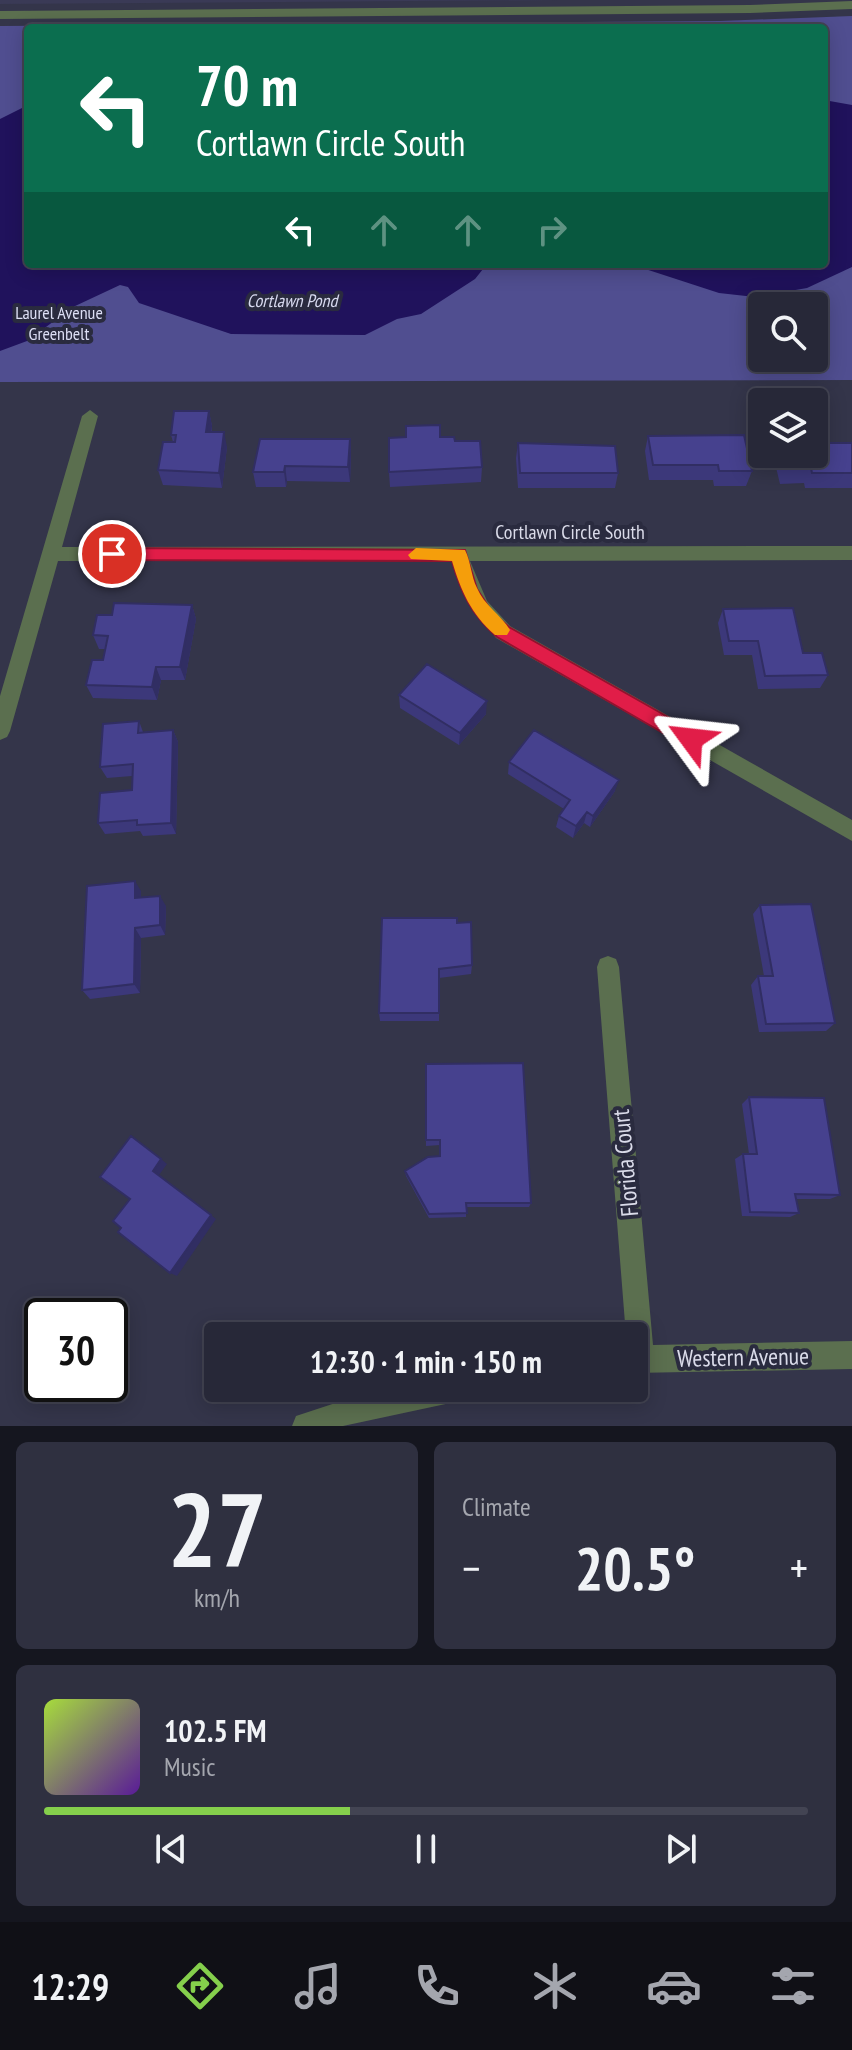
<!DOCTYPE html>
<html lang="en">
<head>
<meta charset="utf-8">
<style>
  :root { --surface:#272838; --page:#2f3040; --text:#f1f3f6; --muted:#a4a6ae; --line:#434453; --accent:#85cf4c }
  body { margin:0; font-family:"PT Sans Narrow",sans-serif; background:var(--page); color:var(--text); height:100vh; display:flex; flex-direction:column; font-size:30px; white-space:nowrap }
  * { box-sizing:border-box; margin:0 }
  p { font-size:26px; color:var(--muted) }
  .icon { flex:none; width:44px; height:44px; fill:none; stroke:currentColor; stroke-width:2; stroke-linecap:round; stroke-linejoin:round }
  .map { position:relative; height:1426px; overflow:hidden }
  .sheet { display:flex; flex-direction:column; gap:16px; padding:16px; background:#15161f; flex:1 }
  .sheet>* { flex:none }
  .banner { position:absolute; left:24px; top:24px; width:804px; height:244px; border-radius:8px; box-shadow:0 4px 20px #0003,0 0 0 2px var(--line); background:#0b6e4f; color:#fff; overflow:hidden }
  .tools { position:absolute; left:748px; top:292px; display:grid; gap:16px }
  .tools a { display:grid; place-items:center; width:80px; height:80px; border-radius:8px; background:var(--surface); box-shadow:0 4px 20px #0003,0 0 0 2px var(--line); font-size:40px }
  .speed { position:absolute; left:24px; top:1298px; display:flex; gap:16px; font-size:40px; font-weight:700; text-align:center }
  .speed>* { display:grid; place-content:center; width:104px; height:104px; border-radius:50%; background:var(--surface); box-shadow:0 4px 20px #0003,0 0 0 2px var(--line); line-height:1 }
  .speed .limit { border:4px solid #111; border-radius:12px; background:#fff; color:#111 }
  .pin { position:absolute; display:grid; place-items:center; width:68px; height:68px; color:#fff; margin:-34px; border:4px solid #fff; border-radius:50%; box-shadow:0 2px 8px #0007 }
  .me { position:absolute; width:88px; margin:-44px; rotate:300deg; stroke-linejoin:round; filter:drop-shadow(0 0 6px #0008) }
  .turn { display:flex; align-items:center; gap:28px; height:168px; padding:0 40px; font-size:36px }
  .turn .icon { width:104px; height:104px; stroke-width:2.5 }
  .turn b { display:block; font-size:56px; line-height:68px }
  .lanes { display:flex; align-items:center; height:76px; padding:0 40px; background:#0003; justify-content:center; gap:40px; direction:ltr }
  .lanes .off { opacity:.35 }
  .big { font-size:60px; font-weight:700; line-height:1.1 }
  .sheet .widget { flex:1; display:flex; flex-direction:column; justify-content:center; gap:12px; min-width:0; padding:0 28px; border-radius:12px; background:var(--page) }
  .sheet .dial { align-items:center; gap:0 }
  .dial b { font-size:104px; line-height:1 }
  .song { display:flex; align-items:center; gap:24px }
  .cover { width:96px; height:96px; border-radius:12px; background:linear-gradient(135deg,hsl(80 70% 55%),hsl(270 70% 35%)) }
  .played { height:8px; border-radius:4px; background:linear-gradient(90deg,var(--accent) 40%,var(--line) 40%) }
  .keys { display:flex; justify-content:space-around; direction:ltr }
  .heat { display:flex; justify-content:space-between; align-items:center; font-size:44px; direction:ltr }
  .sheet .tiles { flex:1; display:grid; gap:16px; grid-template-columns:1fr 1fr }
  .widget:last-child { grid-column:span 2 }
  .trip { position:absolute; left:204px; top:1322px; width:444px; height:80px; border-radius:8px; background:var(--surface); box-shadow:0 4px 20px #0003,0 0 0 2px var(--line); font-weight:700; line-height:80px; text-align:center }
  .tab-bar { display:flex; height:128px; justify-content:space-around; align-items:center; background:#101016; color:var(--muted) }
  .tab-bar .icon { width:56px; height:56px }
  .tab-bar .active { color:var(--accent) }
  .tab-bar b { font-size:36px; color:var(--text) }
  .map>svg:first-child { display:block }
  .built { fill:#3a3a56 }
  .green { fill:#504e90; fill-rule:evenodd }
  .water { fill:#20125c }
  .lines { fill:none; stroke-linecap:round; stroke-linejoin:round }
  .minor { fill:#5b6f4f; fill-rule:evenodd }
  .tertiary { fill:#5b6f4f; fill-rule:evenodd }
  .wall { fill:#3c387a }
  .shaded-wall { fill:#312e63 }
  .building { fill:#46418e; stroke:#312e63; stroke-width:2 }
  .route { fill:#e11d48; stroke:#92132f; stroke-width:2 }
  .slow { fill:#f59e0b }
  .labels { text-anchor:middle; dominant-baseline:central; stroke-width:8; stroke-linejoin:round; paint-order:stroke }
  .far-water-label { font-size:18px; font-style:italic; fill:#d7d9ef; stroke:#2a2b3f }
  .far-park-label { font-size:18px; fill:#dddff5; stroke:#2a2b3f }
  .street-label { font-size:20px; fill:#dadbe9; stroke:#2a2b3f }
  .near-street-label { font-size:24px; fill:#dadbe9; stroke:#2a2b3f }
</style>
</head>
<body>
<div class="map">
<svg width="852" height="1426" viewBox="0 0 852 1426">
  <rect width="100%" height="100%" fill="#34354a"/>
  <path class="built" d="M0 0H561L0 4Z"/>
  <path class="green" d="M852 16V380L0 382V26L720 21ZM28 28H824V264H28ZM762 306H814V358H762Z"/>
  <path class="water" d="M824 100 852 105V267L807 288 755 297 719 293 630 264H824Z
    M28 105V264H487L475 279 421 314 397 319 365 335 231 334 139 303 128 287 120 285 73 307 27 341 0 351V119Z"/>
  <g class="lines">
    <path class="minor" d="M90 410 98 416 62 547 852 546V560L470 561 487 601 510 626 852 820V841L496 638 468 602 452 561H58L10 731 7 737 0 740V696L82 416Z
      M608 956 616 959 619 967 653 1345 852 1341V1369L634 1373V1336H626L597 967 600 959Z
      M381 1388H469L465 1398 455 1402 343 1426H292L296 1416Z"/>
    <path class="tertiary" d="M852 1V9L750 13 0 19V11L750 5Z"/>
  </g>
  <path class="wall" d="M209 411 212 426V432L227 447 222 488 163 485 158 470 173 442 171 435Z
    M648 436 752 471 746 486H714L713 480H649L645 451Z
    M440 437 455 441 482 467 481 482 390 487 389 472Z
    M350 439 351 454 350 482 287 481 286 487H256L253 472Z
    M518 443 618 473 615 488H518L516 458Z
    M852 443V488H805L804 483 780 484 774 459 776 454H814Z
    M192 605 196 619 185 680H161L157 700 93 698 86 685 103 660 105 649H99L93 635 112 615Z
    M723 609 803 653 828 675 820 688 758 689 752 655H724L718 623Z
    M399 695 486 714 459 745 400 708Z
    M139 721 143 732 173 730 178 742 176 834 143 836 140 831 105 834 98 823 132 790V776L107 778 100 767Z
    M509 762 615 791 590 827 584 823 573 838 556 827 559 816 564 809 508 774Z
    M141 891V898L166 906 165 935 141 938 140 993 90 999 82 990Z
    M760 905 835 1023 826 1031 759 1032 751 985 758 976H764L753 914Z
    M457 923 472 965 471 974 439 978V1021H380L379 1013Z
    M426 1064 531 1203 529 1207H466V1217L429 1218 406 1176 405 1171 440 1156V1145L426 1146Z
    M749 1097 840 1195 830 1199H796L799 1213 790 1217 742 1216 735 1159 743 1154H749L742 1104Z"/>
  <path class="shaded-wall" d="M209 411 212 426 210 447 206 432Z
    M224 432 227 447 222 488 219 473Z
    M350 439 351 454 350 482 348 467Z
    M285 466 287 481 286 487 284 472Z
    M192 605 196 619 185 680 180 667Z
    M156 667 161 680 157 700 152 687Z
    M487 701 486 714 459 745 460 733Z
    M173 730 178 742 176 834 171 823Z
    M619 780 615 791 590 827 593 816Z
    M587 812 584 823 573 838 576 826Z
    M135 881 141 891V908L135 898Z
    M160 896 166 906 165 935 160 925Z
    M135 928 141 938 140 993 134 984Z
    M161 1159 167 1164 159 1175 216 1219 177 1276 170 1273 153 1171Z"/>
  <path class="building" d="M174 411H209L206 432H224L219 473 158 470 163 442H175L176 435H171Z
    M440 425V437H454L455 441H480L482 467 389 472V438L406 437V426Z
    M744 435 752 471H719L718 465H653L648 436Z
    M260 439H350L348 467 285 466 284 472H253Z
    M518 443 615 446 618 473H520Z
    M814 443H852V473H812L811 468 786 469 782 454H814Z
    M114 603 192 605 180 667H156L152 687 86 685 92 660H103L108 636 93 635 97 615H112Z
    M793 608 803 653H822L828 675 765 676 758 641H729L723 609Z
    M427 664 487 701 460 733 399 695Z
    M139 721 138 733 173 730 171 823 137 825V820L98 823 100 793 132 790 133 764 100 767 103 724Z
    M534 730 619 780 593 816 587 812 576 826 559 816 570 800 509 762Z
    M135 881V898L160 896V925L135 928 134 984 82 990 87 886Z
    M811 904 835 1023 766 1024 758 976H773L760 905Z
    M382 918H457V923L471 922 472 965 439 969V1013H379Z
    M523 1063 531 1203H466L467 1213 429 1214 405 1171 428 1157 440 1156V1140H426V1064Z
    M749 1097 824 1098 840 1195 795 1194 799 1213 750 1212 743 1154H757Z
    M131 1136 161 1159 153 1171 211 1215 170 1273 118 1232 121 1228 113 1221 130 1199 100 1177Z"/>
  <path class="route" d="M112 548 465 550 477 589 492 612 509 627 698 734 700 739 698 745H684L497 637C472 615 461 593 452 561L112 560 103 554Z"/>
  <path class="slow" d="M416 548 465 550C471 562 471 576 477 588 484 605 501 615 510 630L507 635H495C471 614 461 591 452 561L411 559 408 555Z"/>
  <g class="labels">
    <g class="far-water-label">
      <text x="292" y="300">Cortlawn Pond</text>
    </g>
    <g class="far-park-label">
      <text x="59" y="312">Laurel Avenue<tspan x="59" dy="21">Greenbelt</tspan></text>
    </g>
    <g class="street-label">
      <text x="570" y="532">Cortlawn Circle South</text>
    </g>
    <g class="near-street-label">
      <text transform="translate(625 1163) rotate(-95)">Florida Court</text>
      <text transform="translate(743 1357) rotate(-1)">Western Avenue</text>
    </g>
  </g>
</svg>
<div class="tools">
<a><svg class="icon" aria-label="search" viewBox="0 0 24 24"><circle cx="10" cy="10" r="6"/><path d="M15 15l6 6"/></svg></a>
<a><svg class="icon" aria-label="layers" viewBox="0 0 24 24"><path d="M12 4l9 5-9 5-9-5zM3 14l9 5 9-5"/></svg></a>
</div>
<div class="speed"><div class="limit">30</div></div>
<div class="pin" style="left:112px;top:554px;background:#d93025"><svg class="icon" aria-label="arrive" viewBox="0 0 24 24"><path d="M6 21V4h12l-3 4 3 4H6"/></svg></div>
<svg class="me" style="left:691px;top:739px" viewBox="-20 -20 40 40"><path d="M0-17L14 15 0 8-14 15z" fill="#e11d48" stroke="#fff" stroke-width="4"/></svg>
<div class="trip">12:30 · 1 min · 150 m</div>
<div class="banner">
<div class="turn"><svg class="icon" aria-label="left" viewBox="0 0 24 24"><path d="M17 20v-9H6M10 6l-5 5 5 5"/></svg><div><b>70 m</b>Cortlawn Circle South</div></div>
<div class="lanes"><svg class="icon" aria-label="left" viewBox="0 0 24 24"><path d="M17 20v-9H6M10 6l-5 5 5 5"/></svg><svg class="icon off" aria-label="ahead" viewBox="0 0 24 24"><path d="M12 20V5M6 11l6-6 6 6"/></svg><svg class="icon off" aria-label="ahead" viewBox="0 0 24 24"><path d="M12 20V5M6 11l6-6 6 6"/></svg><svg class="icon off" aria-label="right" viewBox="0 0 24 24"><path d="M7 20v-9h11M14 6l5 5-5 5"/></svg></div>
</div>
</div>
<section class="sheet">
<div class="tiles">
<div class="widget dial"><b>27</b><p>km/h</p></div>
<div class="widget"><p>Climate</p>
<div class="heat"><a>−</a><b class="big">20.5°</b><a>+</a></div>
</div>
<div class="widget">
<div class="song"><i class="cover"></i><div><b>102.5 FM</b><p>Music</p></div></div>
<div class="played"></div>
<div class="keys"><svg class="icon" aria-label="previous" viewBox="0 0 24 24"><path d="M18 5L8 12l10 7zM5 5v14"/></svg><svg class="icon" aria-label="pause" viewBox="0 0 24 24"><path d="M8 5v14M16 5v14"/></svg><svg class="icon" aria-label="next" viewBox="0 0 24 24"><path d="M6 5l10 7-10 7zM19 5v14"/></svg></div>
</div>
</div>
</section>
<nav class="tab-bar">
<b>12:29</b>
<svg class="icon active" aria-label="directions" viewBox="0 0 24 24"><path d="M12 3l9 9-9 9-9-9zM9 14v-3h6M13 9l2 2-2 2"/></svg>
<svg class="icon" aria-label="music" viewBox="0 0 24 24"><path d="M9 18V5l10-2v13"/><circle cx="6" cy="18" r="3"/><circle cx="16" cy="16" r="3"/></svg>
<svg class="icon" aria-label="phone" viewBox="0 0 24 24"><path d="M5 4h4l2 5-3 2q2 4 5 5l2-3 5 2v4C11 20 4 13 5 4z"/></svg>
<svg class="icon" aria-label="climate" viewBox="0 0 24 24"><path d="M12 3v18M4 7l16 10M4 17L20 7"/></svg>
<svg class="icon" aria-label="car" viewBox="0 0 24 24"><path d="M5 17H2v-5l4-1 3-4h7l3 4 3 1v5h-3M9 17h6M6 11h13"/><circle cx="7" cy="17" r="2"/><circle cx="17" cy="17" r="2"/></svg>
<svg class="icon" aria-label="filters" viewBox="0 0 24 24"><path d="M4 7h16M4 17h16"/><circle cx="9" cy="7" r="2"/><circle cx="15" cy="17" r="2"/></svg>
</nav>
</body>
</html>
